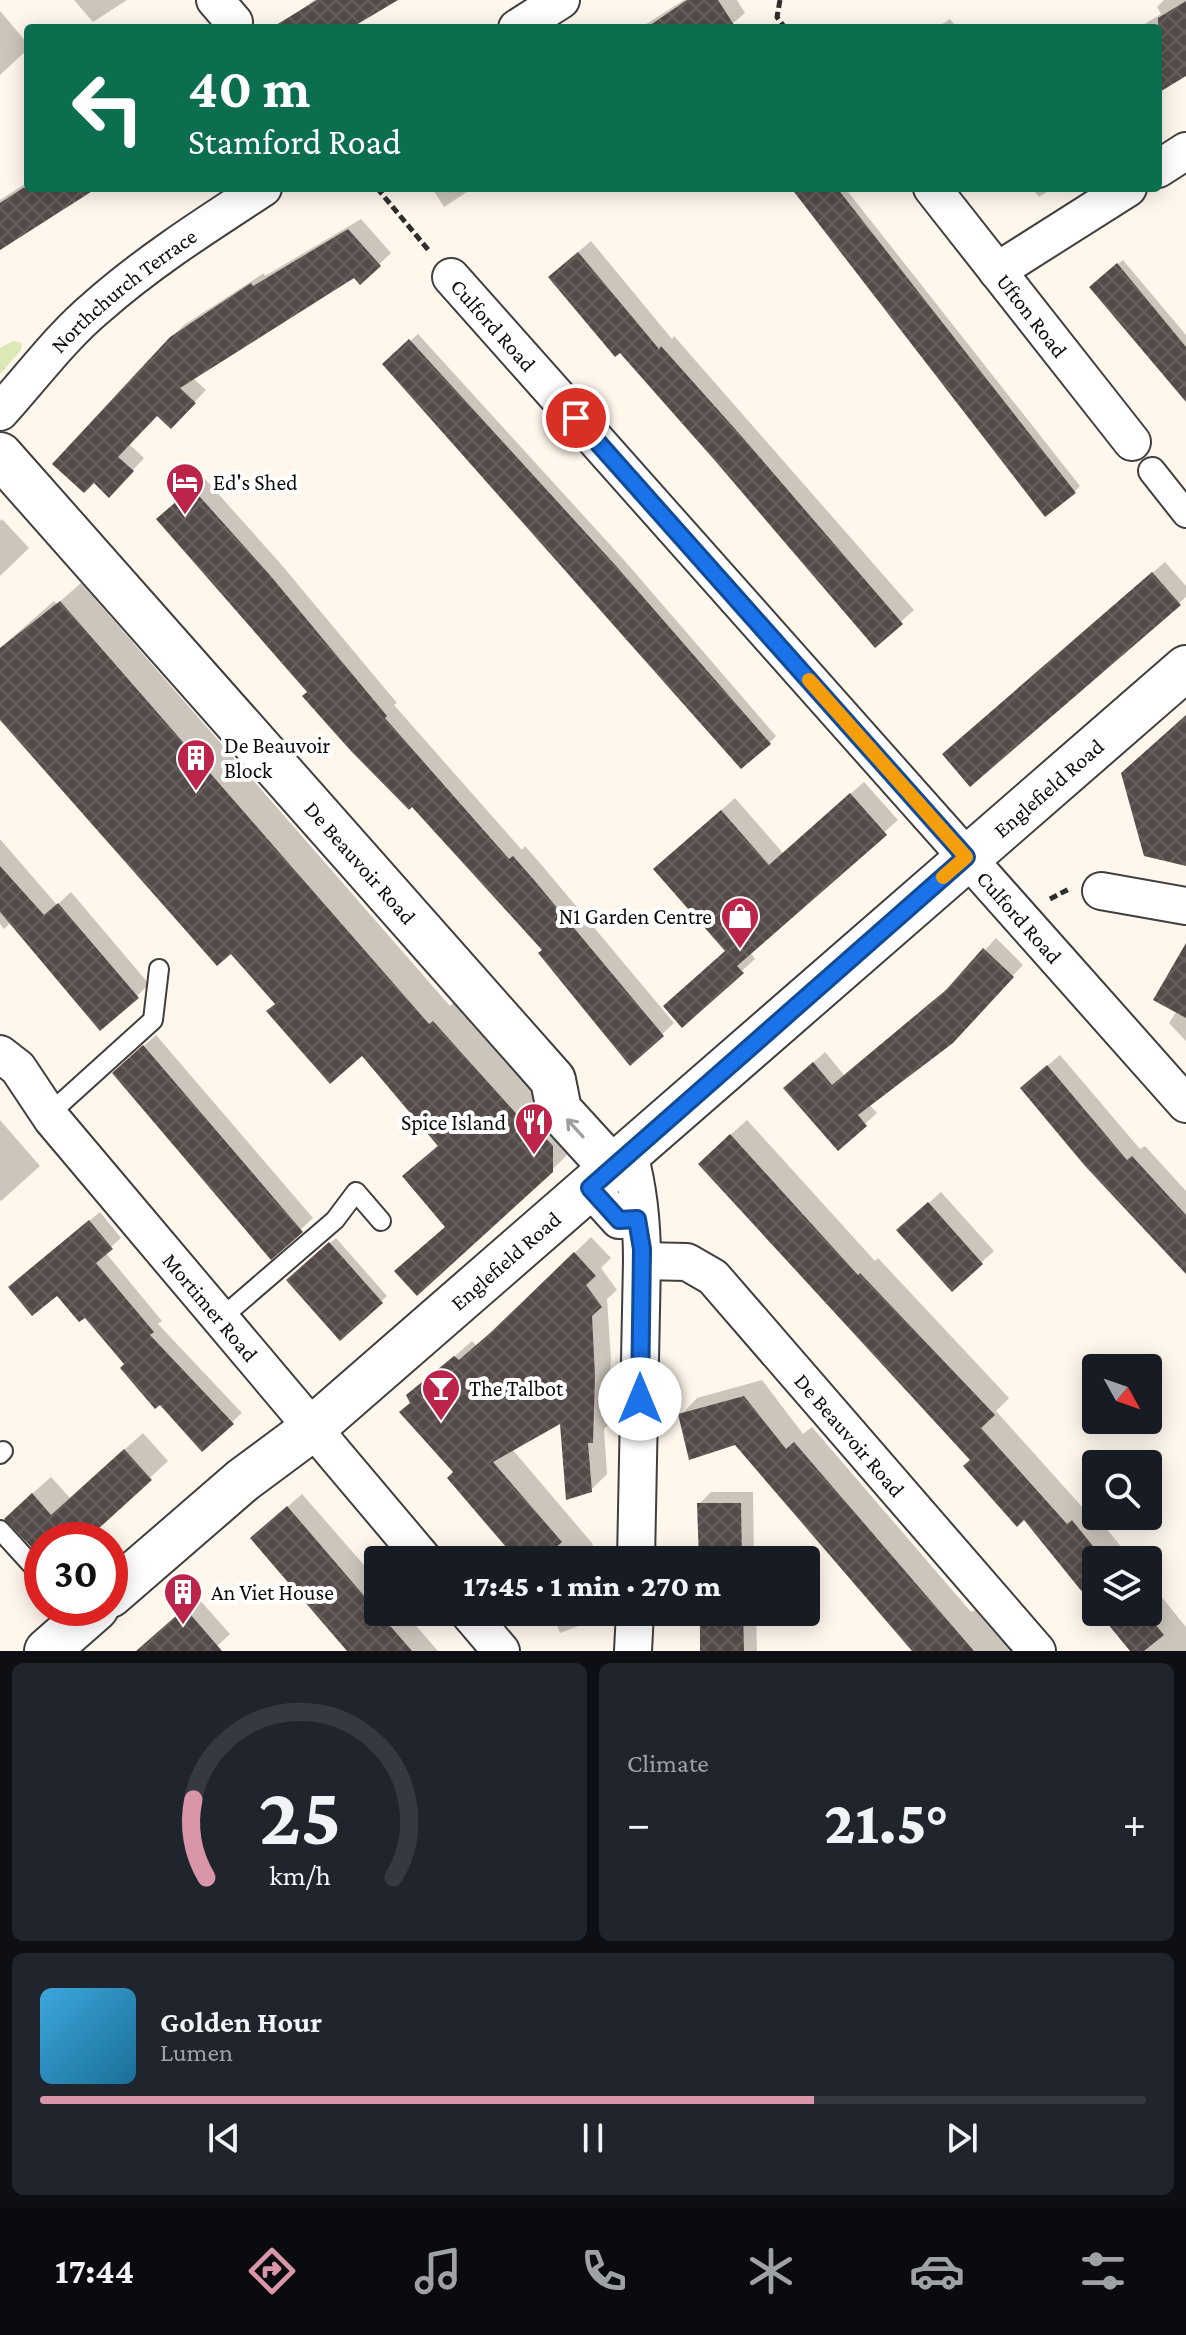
<!DOCTYPE html>
<html lang="en">
<head>
<meta charset="utf-8">
<style>
  :root { --surface:#171b24; --page:#20242c; --text:#f1f3f6; --muted:#9ea1a6; --line:#363941; --accent:#da96a9 }
  body { margin:0; font-family:"Crimson Pro",serif; background:var(--page); color:var(--text); height:100vh; display:flex; flex-direction:column; font-size:30px; white-space:nowrap }
  * { box-sizing:border-box; margin:0 }
  p { font-size:26px; color:var(--muted) }
  .icon { flex:none; width:44px; height:44px; fill:none; stroke:currentColor; stroke-width:2; stroke-linecap:round; stroke-linejoin:round }
  .map { position:relative; height:1651px; overflow:hidden }
  .panel { display:flex; flex-direction:column; gap:12px; padding:12px; background:#0d0f14; flex:1 }
  .panel>* { flex:none }
  .top-card { position:absolute; left:24px; top:24px; width:1138px; height:168px; border-radius:8px; box-shadow:0 4px 20px #0003; background:#0b6e4f; color:#fff; overflow:hidden }
  .needle { width:52px; rotate:130deg }
  .fabs { position:absolute; left:1082px; top:1354px; display:grid; gap:16px }
  .fabs a { display:grid; place-items:center; width:80px; height:80px; border-radius:8px; background:var(--surface); box-shadow:0 4px 20px #0003; font-size:40px }
  .speed { position:absolute; left:24px; top:1522px; display:flex; gap:16px; font-size:40px; font-weight:700; text-align:center }
  .speed>* { display:grid; place-content:center; width:104px; height:104px; border-radius:50%; background:var(--surface); box-shadow:0 4px 20px #0003; line-height:1 }
  .speed .limit { border:12px solid #d22; background:#fff; color:#111 }
  .pin { position:absolute; display:grid; place-items:center; width:68px; height:68px; color:#fff; margin:-34px; border:4px solid #fff; border-radius:50%; box-shadow:0 2px 8px #0007 }
  .me { position:absolute; width:88px; margin:-44px; rotate:0deg; stroke-linejoin:round; filter:drop-shadow(0 0 6px #0008) }
  .turn { display:flex; align-items:center; gap:28px; height:168px; padding:0 32px; font-size:36px }
  .turn .icon { width:104px; height:104px; stroke-width:2.5 }
  .turn b { display:block; font-size:56px; line-height:68px }
  .big { font-size:60px; font-weight:800; line-height:1.1 }
  .panel .widget { flex:1; display:flex; flex-direction:column; justify-content:center; gap:12px; min-width:0; padding:0 28px; border-radius:12px; background:var(--page) }
  .panel .dial { align-items:center; gap:0 }
  .dial svg { height:208px; overflow:visible; fill:none; stroke:var(--line); stroke-width:7; stroke-linecap:round; text-anchor:middle }
  .dial text { fill:var(--text); stroke:none }
  .song { display:flex; align-items:center; gap:24px }
  .cover { width:96px; height:96px; border-radius:12px; background:linear-gradient(135deg,hsl(200 70% 55%),hsl(200 70% 35%)) }
  .played { height:8px; border-radius:4px; background:linear-gradient(90deg,var(--accent) 70%,var(--line) 70%) }
  .keys { display:flex; justify-content:space-around; direction:ltr }
  .heat { display:flex; justify-content:space-between; align-items:center; font-size:44px; direction:ltr }
  .panel .tiles { flex:1; display:grid; gap:12px; grid-template-columns:1fr 1fr }
  .widget:last-child { grid-column:span 2 }
  .trip { position:absolute; left:364px; top:1546px; width:456px; height:80px; border-radius:8px; background:var(--surface); box-shadow:0 4px 20px #0003; font-weight:800; line-height:80px; text-align:center }
  .dock { display:flex; height:128px; justify-content:space-around; align-items:center; background:#090b0e; color:var(--muted) }
  .dock .icon { width:56px; height:56px }
  .dock .on { color:var(--accent) }
  .dock b { font-size:36px; color:var(--text) }
  .map>svg:first-child { display:block }
  .grass { fill:url(#grass-tufts) }
  .shadow { fill:#0003 }
  .building { fill:url(#building-cross-hatch) }
  .lines { fill:none; stroke-linecap:round; stroke-linejoin:round }
  .service-casing { stroke:#3f3f3f; stroke-width:22 }
  .pedestrian-casing { stroke:#3f3f3f; stroke-width:30 }
  .minor-casing { stroke:#3f3f3f; stroke-width:40 }
  .tertiary-casing { stroke:#3f3f3f; stroke-width:48 }
  .path { stroke:#2e2e2e; stroke-width:5; stroke-dasharray:8 4; stroke-linecap:butt }
  .service { stroke:#fff; stroke-width:18 }
  .pedestrian { stroke:#fff; stroke-width:26 }
  .minor { stroke:#fff; stroke-width:36 }
  .tertiary { stroke:#fff; stroke-width:44 }
  .oneway { stroke:#9e9e9e }
  .route-casing { stroke:#114b97; stroke-width:20 }
  .route { stroke:#1a73e8; stroke-width:14 }
  .slow { stroke:#f59e0b; stroke-width:14 }
  .labels { text-anchor:middle; dominant-baseline:central; stroke-width:8; stroke-linejoin:round; paint-order:stroke }
  .street-label { font-size:22px; fill:#0c0c0c; stroke:#fff }
  .poi-label { font-size:22px; fill:#0c0c0c; stroke:#fff; text-anchor:start }
</style>
</head>
<body>
<div class="map">
<svg width="1186" height="1651" viewBox="0 0 1186 1651">
  <defs>
    <pattern id="grass-tufts" width="24" height="20" patternUnits="userSpaceOnUse" patternTransform="scale(2)"><rect width="24" height="20" fill="#dbe9b6"/><path d="M3 7l-1-3M5 7V3M7 7l1-3M15 17l-1-3M17 17v-4M19 17l1-3" fill="none" stroke="#bbc79b"/></pattern>
    <pattern id="building-cross-hatch" width="8" height="8" patternUnits="userSpaceOnUse" patternTransform="scale(2)"><rect width="8" height="8" fill="#554b49"/><path d="M0 0l8 8M0 8l8-8" fill="none" stroke="#68605f"/></pattern>
  </defs>
  <rect width="100%" height="100%" fill="#fff7ec"/>
  <path class="grass" d="M13 341 22 343 21 350 0 374V348Z"/>
  <path class="shadow" d="M74 0H127L93 22Z
    M314 0H393L347 28H300L293 16Z
    M684 0H737L745 13 727 28H640Z
    M1164 0H1186V74L1158 91V28H1138L1161 14 1157 7Z
    M0 11 28 44V49L0 75Z
    M950 19 957 28H936Z
    M28 182V188H97L0 250V200Z
    M432 188H473L444 207Z
    M793 188H845L1080 486 1074 492 1045 514Z
    M1032 188H1053L1039 197Z
    M361 219 391 253 360 282 354 275 192 377 206 390 171 426 157 414 129 444 144 458 121 483 94 481 171 338 184 325 264 273 265 276Z
    M591 241 672 339 674 336 914 610 875 645 563 265Z
    M1123 260 1186 335V399L1097 281Z
    M418 334 624 560 776 736 769 743 385 364Z
    M205 479 280 563 397 703 394 705 522 850 525 846 545 869 674 1023 630 1064 544 950 309 692 170 508Z
    M2 519 29 548 0 576V521Z
    M1165 562 1186 586V597L1179 603 956 742Z
    M81 583 450 1006 454 1002 552 1112 572 1150 552 1170 397 1271 446 1226 405 1176 439 1144 362 1053 277 1004 0 707V648L54 601 57 604Z
    M864 782 898 820 750 952 755 959 682 1025 727 951 668 857 735 798 783 853Z
    M0 839 57 905 71 892 149 984 137 996 11 922 4 929 0 924Z
    M996 938 1023 965 950 1041 869 1104 877 1113 838 1148 797 1077 825 1052 844 1075 954 983Z
    M1186 951V1041L1169 1023 1177 1011Z
    M156 1035 313 1218 271 1257 126 1062Z
    M1060 1055 1140 1149 1145 1146 1186 1191V1274L1034 1077Z
    M0 1120 40 1166 1 1201 0 1200Z
    M747 1120 875 1261 878 1258 1009 1398 996 1411 1084 1509 1088 1506 1132 1560H1096V1606L716 1148Z
    M941 1192 994 1251 952 1289 911 1219Z
    M100 1212 121 1238 105 1252 162 1321 158 1324 242 1413 202 1449 85 1315 58 1293 20 1278Z
    M591 1237 611 1258 601 1268 617 1290 607 1299 611 1359 608 1425 604 1429 607 1474 591 1490 561 1421 512 1449 592 1543 598 1560H519L456 1472 409 1396 472 1341 476 1345 508 1318Z
    M336 1238 387 1296 341 1338 289 1278Z
    M762 1380 803 1434 812 1427 971 1612 975 1610 1011 1651H915L736 1442 681 1415 697 1398Z
    M143 1433 168 1461 83 1540H42V1556L24 1501 51 1477 70 1498Z
    M711 1492H753L754 1560H700L699 1504Z
    M302 1494 378 1581V1612H404L438 1651H350L267 1525Z
    M1148 1580 1186 1627V1651H1132L1101 1612H1148Z
    M198 1598 230 1634 212 1651H151L158 1633Z
    M552 1612H605L597 1619 560 1633Z
    M701 1612H756L757 1651H701Z"/>
  <path class="building" d="M317 0H398L351 28H271Z
    M687 0H718L736 28H646Z
    M1186 1V76L1158 93V18Z
    M23 188H97L0 250V203Z
    M791 188H837L1076 493 1045 517Z
    M348 229 381 266 360 285 354 278 180 388 196 403 171 429 157 416 137 437 118 457 134 471 109 498 94 483 84 493 52 464 170 337 251 283 253 286Z
    M578 252 659 349 661 346 744 439 903 624 875 648 717 463 620 353 615 357 548 277Z
    M1117 263 1186 347V402L1089 287Z
    M409 339 617 567 771 744 741 769 382 364Z
    M192 488 269 574 387 716 385 718 509 859 513 856 534 880 664 1036 630 1066 538 953 542 950 412 807 409 810 350 750 302 696 307 692 156 519Z
    M1152 572 1181 605 970 787 942 754Z
    M60 601 429 1024 433 1021 531 1130 535 1126 553 1146V1172L417 1296 394 1271 445 1227 402 1176 438 1146 362 1056 330 1084 266 1011 275 1004 231 954 217 966 0 720V648Z
    M1186 715V866L1144 856 1121 773Z
    M850 793 887 835 737 966 744 973 682 1028 663 1006 725 951 653 869 721 810 769 865Z
    M0 866 44 915 58 903 139 998 100 1031 0 912Z
    M1186 943V1018L1153 1000Z
    M983 948 1014 977 953 1043 858 1115 867 1126 838 1151 783 1088 813 1062 832 1085 946 990Z
    M143 1045 303 1232 271 1260 112 1073Z
    M1047 1065 1127 1160 1132 1156 1186 1215V1274L1085 1166 1020 1088Z
    M730 1134 858 1275 860 1273 995 1415 981 1428 1067 1524 1072 1520 1096 1550V1609L1024 1520 1017 1527 963 1466 970 1460 698 1164Z
    M928 1202 983 1264 952 1292 896 1230Z
    M89 1220 113 1249 96 1263 154 1332 150 1335 234 1424 202 1452 160 1405 155 1409 120 1368 124 1364 85 1318 79 1322 57 1296 32 1316 8 1287Z
    M329 1242 383 1303 340 1341 286 1280Z
    M574 1252 596 1276 586 1285 602 1307 592 1316 595 1376 593 1443H588L592 1492 566 1500 560 1424 493 1462 562 1542 541 1560H517L447 1478 453 1472 399 1412 410 1403 406 1395 454 1356 459 1360 490 1333Z
    M744 1396 786 1449 794 1442 974 1651H912L735 1445 689 1460 678 1414Z
    M124 1449 152 1480 86 1540H42V1558L4 1519 32 1493 51 1515Z
    M697 1503H741L742 1560H699Z
    M287 1506 378 1612 412 1651H347L250 1538Z
    M185 1608 222 1651H136Z
    M700 1612H743L744 1651H700Z
    M1098 1612H1145L1164 1635 1144 1651H1130Z"/>
  <g class="lines">
    <g class="service-casing">
      <path id="service" d="M49 1114 153 1020 159 969
        M220 1319 335 1220 356 1192 381 1221
        M0 1454 3 1451
        M0 1530 42 1576"/>
    </g>
    <g class="pedestrian-casing">
      <path id="pedestrian" d="M1152 471 1186 514"/>
    </g>
    <g class="minor-casing">
      <g id="minor">
        <path d="M215 0 234 22"/>
        <path d="M517 28 561 0"/>
        <path d="M1158 169 1186 151"/>
        <path id="s1" d="M932 188 1132 442"/>
        <path d="M997 271 1128 188"/>
        <path id="s2" d="M451 277 1186 1104"/>
        <path id="s3" d="M0 412C32 377 60 338 97 307 148 262 206 225 263 188"/>
        <path d="M1101 891 1186 906"/>
        <path id="s4" d="M0 1054 18 1068 52 1119 424 1560"/>
        <path d="M629 1154C639 1190 642 1224 642 1261L636 1560"/>
        <path d="M590 1188 619 1220 637 1219"/>
        <path id="s5" d="M642 1261 687 1262 713 1277 1037 1651"/>
        <path d="M468 1612 501 1651"/>
        <path d="M633 1651 635 1612"/>
      </g>
    </g>
    <g class="tertiary-casing">
      <g id="tertiary">
        <path id="s6" d="M0 455 553 1080 559 1110 612 1168"/>
        <path id="s7" d="M110 1595 243 1480 313 1428 1186 668"/>
        <path d="M47 1651 96 1608"/>
      </g>
    </g>
    <path class="path" d="M780 0 777 17 785 28
      M377 188 430 252
      M1050 899 1069 889"/>
    <use href="#service" class="service"/>
    <use href="#pedestrian" class="pedestrian"/>
    <use href="#minor" class="minor"/>
    <use href="#tertiary" class="tertiary"/>
  </g>
  <defs><path id="oneway-shaft" d="M-6 0H5M1.5-3L5.5 0L1.5 3" fill="none" stroke-width="1.6" stroke-linecap="round" stroke-linejoin="round" transform="scale(2)"/></defs>
  <use class="oneway" href="#oneway-shaft" transform="translate(575 1128) rotate(-132)"/>
  <g class="lines">
    <g class="route-casing">
      <path id="route" d="M576 418 966 857 590 1188 619 1220 637 1219 642 1249 640 1399"/>
    </g>
    <use href="#route" class="route"/>
    <path class="slow" d="M809 680 966 857 943 877"/>
  </g>
  <defs>
    <g id="hotel-pin" transform="scale(2)"><path d="M0 17L-7.5 6A9.5 9.5 0 1 1 7.5 6Z" fill="#bd244a" stroke="#fff"/><path d="M-6-4.5h1.5V1H6V5H4.5V3h-9V5H-6ZM-4 0a1.8 1.8 0 1 1 3.6 0ZM.5 0V-2.5h3Q6-2.5 6 0Z" fill="#fff"/></g>
    <g id="building-pin" transform="scale(2)"><path d="M0 17L-7.5 6A9.5 9.5 0 1 1 7.5 6Z" fill="#bd244a" stroke="#fff"/><path d="M-4-6H4V6H1V3H-1V6H-4ZM-2.5-4.3h1.7v1.8h-1.7ZM.8-4.3h1.7v1.8H.8ZM-2.5-1h1.7V.8h-1.7ZM.8-1h1.7V.8H.8Z" fill="#fff"/></g>
    <g id="shop-pin" transform="scale(2)"><path d="M0 17L-7.5 6A9.5 9.5 0 1 1 7.5 6Z" fill="#bd244a" stroke="#fff"/><path d="M-5-2.5h2.3a2.7 3.5 0 0 1 5.4 0H5L5.5 6h-11ZM-1.5-2.5h3a1.5 2.3 0 0 0-3 0Z" fill="#fff"/></g>
    <g id="restaurant-pin" transform="scale(2)"><path d="M0 17L-7.5 6A9.5 9.5 0 1 1 7.5 6Z" fill="#bd244a" stroke="#fff"/><path d="M-5-6h1v4h1v-4h1v4h1v-4h1v5L-1.5 .5V6h-2V.5L-5-1ZM5-6V6H3V1.5H1.5Q1.5-4 5-6Z" fill="#fff"/></g>
    <g id="bar-pin" transform="scale(2)"><path d="M0 17L-7.5 6A9.5 9.5 0 1 1 7.5 6Z" fill="#bd244a" stroke="#fff"/><path d="M-6-5H6L.8 .8V4.5H3.5V6h-7V4.5H-.8V.8Z" fill="#fff"/></g>
  </defs>
  <g fill-rule="evenodd">
    <use href="#hotel-pin" x="185" y="482"/>
    <use href="#building-pin" x="196" y="758"/>
    <use href="#shop-pin" x="740" y="916"/>
    <use href="#restaurant-pin" x="534" y="1122"/>
    <use href="#bar-pin" x="441" y="1388"/>
    <use href="#building-pin" x="183" y="1592"/>
  </g>
  <g class="labels">
    <g class="street-label">
      <text stroke="none"><textPath href="#s3" startOffset="174">Northchurch Terrace</textPath></text>
      <text stroke="none"><textPath href="#s1" startOffset="162">Ufton Road</textPath></text>
      <text stroke="none"><textPath href="#s2" startOffset="64">Culford Road</textPath></text>
      <text stroke="none"><textPath href="#s7" startOffset="1238">Englefield Road</textPath></text>
      <text stroke="none"><textPath href="#s6" startOffset="544">De Beauvoir Road</textPath></text>
      <text stroke="none"><textPath href="#s2" startOffset="856">Culford Road</textPath></text>
      <text stroke="none"><textPath href="#s7" startOffset="518">Englefield Road</textPath></text>
      <text stroke="none"><textPath href="#s4" startOffset="330">Mortimer Road</textPath></text>
      <text stroke="none"><textPath href="#s5" startOffset="284">De Beauvoir Road</textPath></text>
    </g>
    <g class="poi-label">
      <text x="213" y="482">Ed's Shed</text>
      <text x="224" y="745">De Beauvoir<tspan x="224" dy="25">Block</tspan></text>
      <text x="712" y="916" text-anchor="end">N1 Garden Centre</text>
      <text x="506" y="1122" text-anchor="end">Spice Island</text>
      <text x="469" y="1388">The Talbot</text>
      <text x="211" y="1592">An Viet House</text>
    </g>
  </g>
</svg>
<div class="fabs">
<a><svg class="needle" viewBox="-14 -14 28 28"><path d="M0-13l5 13h-10z" fill="#e53935"/><path d="M0 13l5-13h-10z" fill="#9ea1a6"/></svg></a>
<a><svg class="icon" aria-label="search" viewBox="0 0 24 24"><circle cx="10" cy="10" r="6"/><path d="M15 15l6 6"/></svg></a>
<a><svg class="icon" aria-label="layers" viewBox="0 0 24 24"><path d="M12 4l9 5-9 5-9-5zM3 14l9 5 9-5"/></svg></a>
</div>
<div class="speed"><div class="limit">30</div></div>
<div class="pin" style="left:576px;top:418px;background:#d93025"><svg class="icon" aria-label="arrive" viewBox="0 0 24 24"><path d="M6 21V4h12l-3 4 3 4H6"/></svg></div>
<svg class="me" style="left:640px;top:1399px" viewBox="-20 -20 40 40"><circle r="19" fill="#fff"/><path d="M0-13L10 11 0 6-10 11z" fill="#1a73e8"/></svg>
<div class="trip">17:45 · 1 min · 270 m</div>
<div class="top-card">
<div class="turn"><svg class="icon" aria-label="left" viewBox="0 0 24 24"><path d="M17 20v-9H6M10 6l-5 5 5 5"/></svg><div><b>40 m</b>Stamford Road</div></div>
</div>
</div>
<section class="panel">
<div class="tiles">
<div class="widget dial"><svg viewBox="0 0 100 80">
<path d="M14 69A42 42 0 1 1 86 69"/>
<path d="M14 69A42 42 0 0 1 9 39" stroke="#da96a9"/>
<text x="50" y="56" font-size="32" font-weight="700">25</text>
<text x="50" y="72" font-size="11">km/h</text>
</svg></div>
<div class="widget"><p>Climate</p>
<div class="heat"><a>−</a><b class="big">21.5°</b><a>+</a></div>
</div>
<div class="widget">
<div class="song"><i class="cover"></i><div><b>Golden Hour</b><p>Lumen</p></div></div>
<div class="played"></div>
<div class="keys"><svg class="icon" aria-label="previous" viewBox="0 0 24 24"><path d="M18 5L8 12l10 7zM5 5v14"/></svg><svg class="icon" aria-label="pause" viewBox="0 0 24 24"><path d="M8 5v14M16 5v14"/></svg><svg class="icon" aria-label="next" viewBox="0 0 24 24"><path d="M6 5l10 7-10 7zM19 5v14"/></svg></div>
</div>
</div>
</section>
<nav class="dock">
<b>17:44</b>
<svg class="icon on" aria-label="directions" viewBox="0 0 24 24"><path d="M12 3l9 9-9 9-9-9zM9 14v-3h6M13 9l2 2-2 2"/></svg>
<svg class="icon" aria-label="music" viewBox="0 0 24 24"><path d="M9 18V5l10-2v13"/><circle cx="6" cy="18" r="3"/><circle cx="16" cy="16" r="3"/></svg>
<svg class="icon" aria-label="phone" viewBox="0 0 24 24"><path d="M5 4h4l2 5-3 2q2 4 5 5l2-3 5 2v4C11 20 4 13 5 4z"/></svg>
<svg class="icon" aria-label="climate" viewBox="0 0 24 24"><path d="M12 3v18M4 7l16 10M4 17L20 7"/></svg>
<svg class="icon" aria-label="car" viewBox="0 0 24 24"><path d="M5 17H2v-5l4-1 3-4h7l3 4 3 1v5h-3M9 17h6M6 11h13"/><circle cx="7" cy="17" r="2"/><circle cx="17" cy="17" r="2"/></svg>
<svg class="icon" aria-label="filters" viewBox="0 0 24 24"><path d="M4 7h16M4 17h16"/><circle cx="9" cy="7" r="2"/><circle cx="15" cy="17" r="2"/></svg>
</nav>
</body>
</html>
